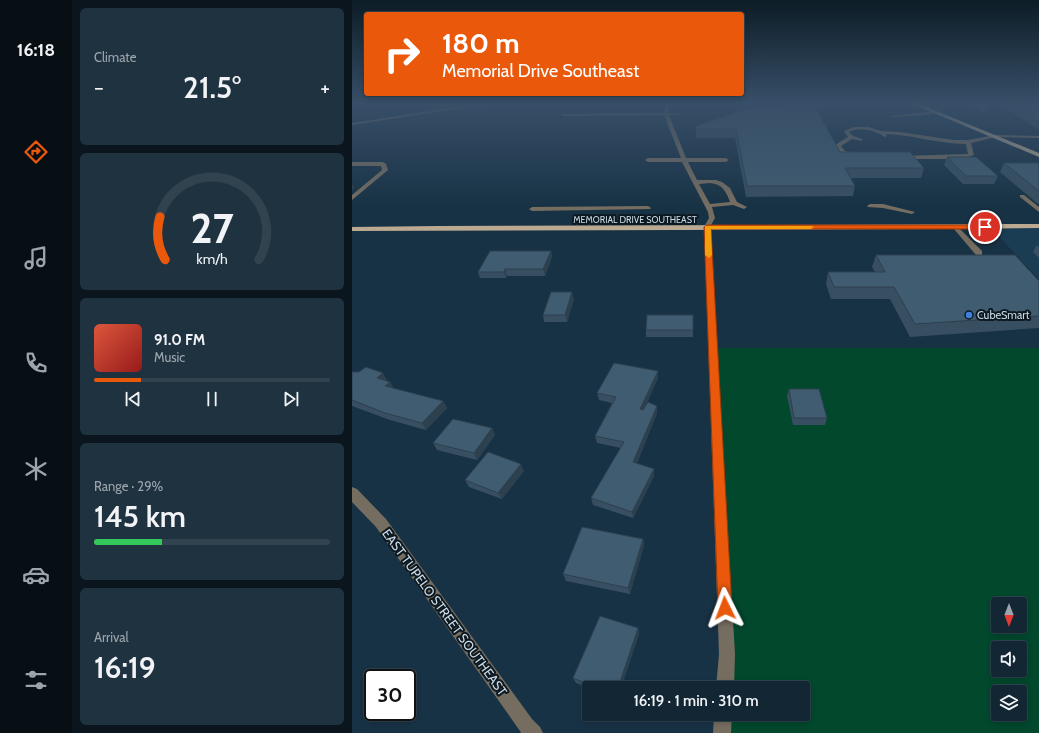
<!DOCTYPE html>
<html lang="en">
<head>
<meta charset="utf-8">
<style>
  :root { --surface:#122634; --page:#1f3240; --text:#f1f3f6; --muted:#9ca5ac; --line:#31434f; --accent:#ea580c }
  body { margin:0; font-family:Cabin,sans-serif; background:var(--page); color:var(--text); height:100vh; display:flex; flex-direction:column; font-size:15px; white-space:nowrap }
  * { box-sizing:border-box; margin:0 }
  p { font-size:13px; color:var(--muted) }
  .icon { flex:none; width:22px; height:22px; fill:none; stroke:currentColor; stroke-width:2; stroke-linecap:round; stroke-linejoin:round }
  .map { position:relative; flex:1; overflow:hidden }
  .panel { display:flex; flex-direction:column; gap:8px; padding:8px; background:#0a151d; width:280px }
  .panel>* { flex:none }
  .guide { position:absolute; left:12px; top:12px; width:380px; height:84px; border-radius:4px; box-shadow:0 2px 6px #0003,0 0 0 1px var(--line); background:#ea580c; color:#fff; overflow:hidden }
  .needle { width:26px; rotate:180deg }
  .controls { position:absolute; left:639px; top:597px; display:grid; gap:8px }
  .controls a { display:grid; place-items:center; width:36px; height:36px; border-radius:4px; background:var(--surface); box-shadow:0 2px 6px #0003,0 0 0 1px var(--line); font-size:20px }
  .speed { position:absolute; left:12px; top:669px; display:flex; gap:8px; font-size:20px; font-weight:700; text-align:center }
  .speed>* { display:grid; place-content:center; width:52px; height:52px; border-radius:50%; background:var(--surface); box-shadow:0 2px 6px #0003,0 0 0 1px var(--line); line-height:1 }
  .speed .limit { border:2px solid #111; border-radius:6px; background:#fff; color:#111 }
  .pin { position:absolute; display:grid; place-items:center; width:34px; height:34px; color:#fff; margin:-17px; border:2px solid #fff; border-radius:50%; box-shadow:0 1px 4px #0007 }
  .me { position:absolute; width:44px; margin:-22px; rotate:357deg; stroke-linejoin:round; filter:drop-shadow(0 0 3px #0008) }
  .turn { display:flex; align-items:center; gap:14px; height:84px; padding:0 12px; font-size:18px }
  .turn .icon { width:52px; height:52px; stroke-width:2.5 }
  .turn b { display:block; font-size:28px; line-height:34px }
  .big { font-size:30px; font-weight:600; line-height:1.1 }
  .panel .card { flex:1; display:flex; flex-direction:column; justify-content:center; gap:6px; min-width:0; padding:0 14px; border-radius:6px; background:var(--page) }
  .panel .dial { align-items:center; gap:0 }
  .dial svg { height:104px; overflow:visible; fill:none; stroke:var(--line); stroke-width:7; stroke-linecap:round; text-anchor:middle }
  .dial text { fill:var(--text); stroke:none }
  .song { display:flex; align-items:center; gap:12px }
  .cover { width:48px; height:48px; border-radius:6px; background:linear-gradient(135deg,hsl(10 70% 55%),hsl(0 70% 35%)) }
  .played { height:4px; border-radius:2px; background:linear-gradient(90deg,var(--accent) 20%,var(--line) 20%) }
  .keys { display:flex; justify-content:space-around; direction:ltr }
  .heat { display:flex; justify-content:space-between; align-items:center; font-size:22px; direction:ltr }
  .charge { height:6px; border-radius:3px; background:linear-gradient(90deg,#34c759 29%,var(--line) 0) }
  .trip { position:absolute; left:230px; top:681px; width:228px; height:40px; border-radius:4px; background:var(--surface); box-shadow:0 2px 6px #0003,0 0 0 1px var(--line); font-weight:600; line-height:40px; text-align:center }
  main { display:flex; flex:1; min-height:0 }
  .tabs { display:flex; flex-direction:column; width:72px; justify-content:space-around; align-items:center; background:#070f15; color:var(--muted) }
  .tabs .icon { width:28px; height:28px }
  .tabs .on { color:var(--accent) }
  .tabs b { font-size:18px; color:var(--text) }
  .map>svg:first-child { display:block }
  .built { fill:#1b3d54 }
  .green { fill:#01482d; fill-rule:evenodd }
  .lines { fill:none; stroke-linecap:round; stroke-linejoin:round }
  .minor { fill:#766d61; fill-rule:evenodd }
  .major { fill:#bca991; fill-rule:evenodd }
  .wall { fill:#374f60 }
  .shaded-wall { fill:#2d404e }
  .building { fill:#405c70; stroke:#2d404e }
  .route { fill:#ea580c; stroke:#983908 }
  .slow { fill:#f59e0b }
  .shop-dot { fill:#3f7fe0; stroke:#0d1921; stroke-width:1.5 }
  .labels { text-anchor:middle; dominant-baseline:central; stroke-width:4; stroke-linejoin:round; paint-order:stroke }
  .far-street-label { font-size:9px; fill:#cbdae6; stroke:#0d1921 }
  .poi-label { font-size:11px; fill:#cbdae6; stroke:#0d1921; text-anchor:start }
  .near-street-label { font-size:13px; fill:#cbdae6; stroke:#0d1921 }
</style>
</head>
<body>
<main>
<nav class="tabs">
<b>16:18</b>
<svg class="icon on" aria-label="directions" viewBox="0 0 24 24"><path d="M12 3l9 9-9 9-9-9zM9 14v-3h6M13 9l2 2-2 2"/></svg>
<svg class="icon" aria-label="music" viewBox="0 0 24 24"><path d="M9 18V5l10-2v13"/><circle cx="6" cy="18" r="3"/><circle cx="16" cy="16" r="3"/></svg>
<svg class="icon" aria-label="phone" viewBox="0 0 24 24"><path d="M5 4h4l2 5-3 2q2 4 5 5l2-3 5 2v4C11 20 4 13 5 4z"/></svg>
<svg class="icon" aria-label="climate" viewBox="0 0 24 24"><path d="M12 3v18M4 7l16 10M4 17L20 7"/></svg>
<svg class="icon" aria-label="car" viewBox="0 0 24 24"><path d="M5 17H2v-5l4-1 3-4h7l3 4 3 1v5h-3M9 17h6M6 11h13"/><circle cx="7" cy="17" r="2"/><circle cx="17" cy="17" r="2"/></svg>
<svg class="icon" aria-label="filters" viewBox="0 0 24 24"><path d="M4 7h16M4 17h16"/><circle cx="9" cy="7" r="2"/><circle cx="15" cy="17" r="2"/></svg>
</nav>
<section class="panel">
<div class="card"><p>Climate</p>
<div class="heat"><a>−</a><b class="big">21.5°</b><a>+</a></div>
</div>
<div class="card dial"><svg viewBox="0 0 100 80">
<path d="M14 69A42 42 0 1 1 86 69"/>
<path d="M14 69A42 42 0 0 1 10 36" stroke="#ea580c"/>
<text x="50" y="56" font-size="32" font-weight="700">27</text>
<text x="50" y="72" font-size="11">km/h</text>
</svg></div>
<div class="card">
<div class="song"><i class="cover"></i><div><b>91.0 FM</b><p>Music</p></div></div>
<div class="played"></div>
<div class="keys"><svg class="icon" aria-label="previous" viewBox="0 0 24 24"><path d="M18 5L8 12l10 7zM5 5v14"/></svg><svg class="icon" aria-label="pause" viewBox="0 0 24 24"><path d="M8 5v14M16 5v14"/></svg><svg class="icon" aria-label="next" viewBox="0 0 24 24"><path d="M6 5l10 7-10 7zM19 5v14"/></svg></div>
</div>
<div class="card"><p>Range · 29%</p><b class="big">145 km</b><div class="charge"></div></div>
<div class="card"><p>Arrival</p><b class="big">16:19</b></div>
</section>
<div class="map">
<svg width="687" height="733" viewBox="0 0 687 733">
  <rect width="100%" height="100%" fill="#183245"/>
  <path class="built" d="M687 225V279L638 227Z"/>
  <path class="green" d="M360 348H687V733H376L375 714H451V688H374ZM646 604H668V626H646ZM646 648H668V670H646ZM646 692H668V714H646Z"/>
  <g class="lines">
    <path class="minor" d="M130 103H143L0 125V123Z
      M314 103H318L316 113 333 114 317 115 334 158H374L377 160 374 162H336L345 180H364L370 182 378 188 385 202 395 207 392 209 381 205 360 207 363 218 358 227 383 654 382 688H364L367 654 352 227 357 218 356 212 330 162H296L293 160 296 158H329L312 115 211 116 209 115 211 114 312 113ZM358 183C370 184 374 191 378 202L358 204 347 184Z
      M389 110 404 111 390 112 383 115 381 114Z
      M583 111 585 113 566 116 539 117 537 116Z
      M502 127H517L529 131 548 132 602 140H616L643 135 687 136V138L643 137 619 143 622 155 610 159H549L546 157 547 156 616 154 614 144C587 144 561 135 534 134L535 136 533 137C523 131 509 126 497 132L501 136 510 139V141L500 139 489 146 493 151 507 154 508 155 505 157 489 153 483 145 496 137 492 131Z
      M0 162H31L34 164 36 170 0 200V195L30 170 29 166H0Z
      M668 195H672L687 207V212L668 197Z
      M518 204H531L563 212 560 214 531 208 516 207 515 206Z
      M296 206 299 208 298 209 180 211 177 209 180 207Z
      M604 226 606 227 630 251V255H624L602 229V227Z
      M0 487 5 489 34 519 180 719 188 727 191 733H169L168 731 24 527 0 502Z
      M362 714H380L379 733H361Z"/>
    <path class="major" d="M558 103H565L687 153V157Z
      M687 224V228L601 229 0 231V227L86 226Z"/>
  </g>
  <path class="wall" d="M430 103H461L488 152 572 168 569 178H499L503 186 501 196 394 197 383 138H344V126L432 108Z
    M618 103H639L632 114Z
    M646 103H687V130Z
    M595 157 646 176 642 184H611L592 165Z
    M652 163H687V204H686L648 172Z
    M684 246H687V258L681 252Z
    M199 251 200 257 193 276H155L154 278H128L126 272Z
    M524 255 687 281V328L558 337 538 299H479L474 284 476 272H523L520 267Z
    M222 299 215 322H192L191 315Z
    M341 315V337H294V330Z
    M0 372 35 380 34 381 38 382 41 388 91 401 95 408 74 430 38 420 0 406Z
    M306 378 293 407 305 413 285 463 302 476 281 518 241 505 239 498 269 448 245 443 243 436 260 403 247 400 245 393Z
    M437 389 475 418 473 425H441L435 396Z
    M140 428 143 435 125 460 85 450 81 443Z
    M172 471 150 499 117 487 113 480Z
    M291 539 292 545 278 594 214 581 211 574Z
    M286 628 287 634 269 688H237L224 683 221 678Z"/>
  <path class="shaded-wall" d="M637 103H639L632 114 634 108Z
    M0 183 2 188 0 190Z
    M199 251 200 257 193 276 191 269Z
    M153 269 155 276 154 278 152 272Z
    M220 292 222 299 215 322 213 315Z
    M306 371V378L289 416 288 409Z
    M31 373 35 380 29 385 25 378Z
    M38 382 42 389 33 386Z
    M91 401 95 408 74 430 70 423Z
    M305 406V413L282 469 281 462Z
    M140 428 143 435 125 460 122 453Z
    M169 464 172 471 150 499 146 493Z
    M302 469V476L281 518 280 512Z
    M291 539 292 545 278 594 276 588Z
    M286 628 287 634 269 688H266Z"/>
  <path class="building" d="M435 103H461L488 152H558L572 168H493L503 186H395L384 129H344V126L399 108H437Z
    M627 103H637L634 108Z
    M657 103H687V122Z
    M595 157H624L646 176H614Z
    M652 163H687V191Z
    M138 251H199L191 269H153L152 272H126Z
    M524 255H663L687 281V316L563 324 542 287H482L476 272H533Z
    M199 292H220L213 315H191Z
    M295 315H341V330H294Z
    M262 363 306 371 288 409 291 410 296 402 305 406 281 462 302 469 280 512 239 498 272 442 243 436 264 397 245 393Z
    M14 367 31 373 25 378 38 382 33 386 91 401 70 423 33 413 0 400V372H7Z
    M437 389H467L475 418H442Z
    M101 419 140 428 122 453 81 443Z
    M136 452 169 464 146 493 113 480Z
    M230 527 291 539 276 588 211 574Z
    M248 616 286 628 266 688H245L221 678Z"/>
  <linearGradient id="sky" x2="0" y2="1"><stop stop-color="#0d1c26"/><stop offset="0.5" stop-color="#374f68"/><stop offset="1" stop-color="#374f68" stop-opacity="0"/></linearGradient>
  <rect width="687" height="206" fill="url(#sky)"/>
  <path class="route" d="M633 225 636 227 635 229H359L380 608 378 613 373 615 368 613 366 608 352 227 355 225Z"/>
  <path class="slow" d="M353 226H459L462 227 459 229H359L360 255 357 258 353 255Z"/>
  <circle class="shop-dot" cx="617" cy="315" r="4"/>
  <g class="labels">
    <g class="far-street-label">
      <text x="283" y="219">MEMORIAL DRIVE SOUTHEAST</text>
    </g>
    <g class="poi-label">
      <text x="625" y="315">CubeSmart</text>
    </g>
    <g class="near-street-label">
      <text transform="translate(93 612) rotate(54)">EAST TUPELO STREET SOUTHEAST</text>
    </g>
  </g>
</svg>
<div class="controls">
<a><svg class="needle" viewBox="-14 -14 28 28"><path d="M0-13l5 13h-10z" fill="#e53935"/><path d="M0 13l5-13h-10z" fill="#9ca5ac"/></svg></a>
<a><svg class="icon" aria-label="sound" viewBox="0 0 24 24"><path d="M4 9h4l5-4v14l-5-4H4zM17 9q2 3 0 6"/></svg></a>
<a><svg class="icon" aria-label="layers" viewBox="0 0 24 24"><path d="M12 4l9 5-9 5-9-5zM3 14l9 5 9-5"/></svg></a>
</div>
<div class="speed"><div class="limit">30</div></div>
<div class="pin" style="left:633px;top:227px;background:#d93025"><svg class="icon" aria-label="arrive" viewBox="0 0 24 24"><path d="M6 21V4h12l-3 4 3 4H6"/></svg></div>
<svg class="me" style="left:373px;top:608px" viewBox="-20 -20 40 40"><path d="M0-17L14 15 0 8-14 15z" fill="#ea580c" stroke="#fff" stroke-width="4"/></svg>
<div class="trip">16:19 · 1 min · 310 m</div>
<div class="guide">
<div class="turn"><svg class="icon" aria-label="right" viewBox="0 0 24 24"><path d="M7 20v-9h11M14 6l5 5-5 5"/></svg><div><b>180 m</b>Memorial Drive Southeast</div></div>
</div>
</div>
</main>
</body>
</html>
